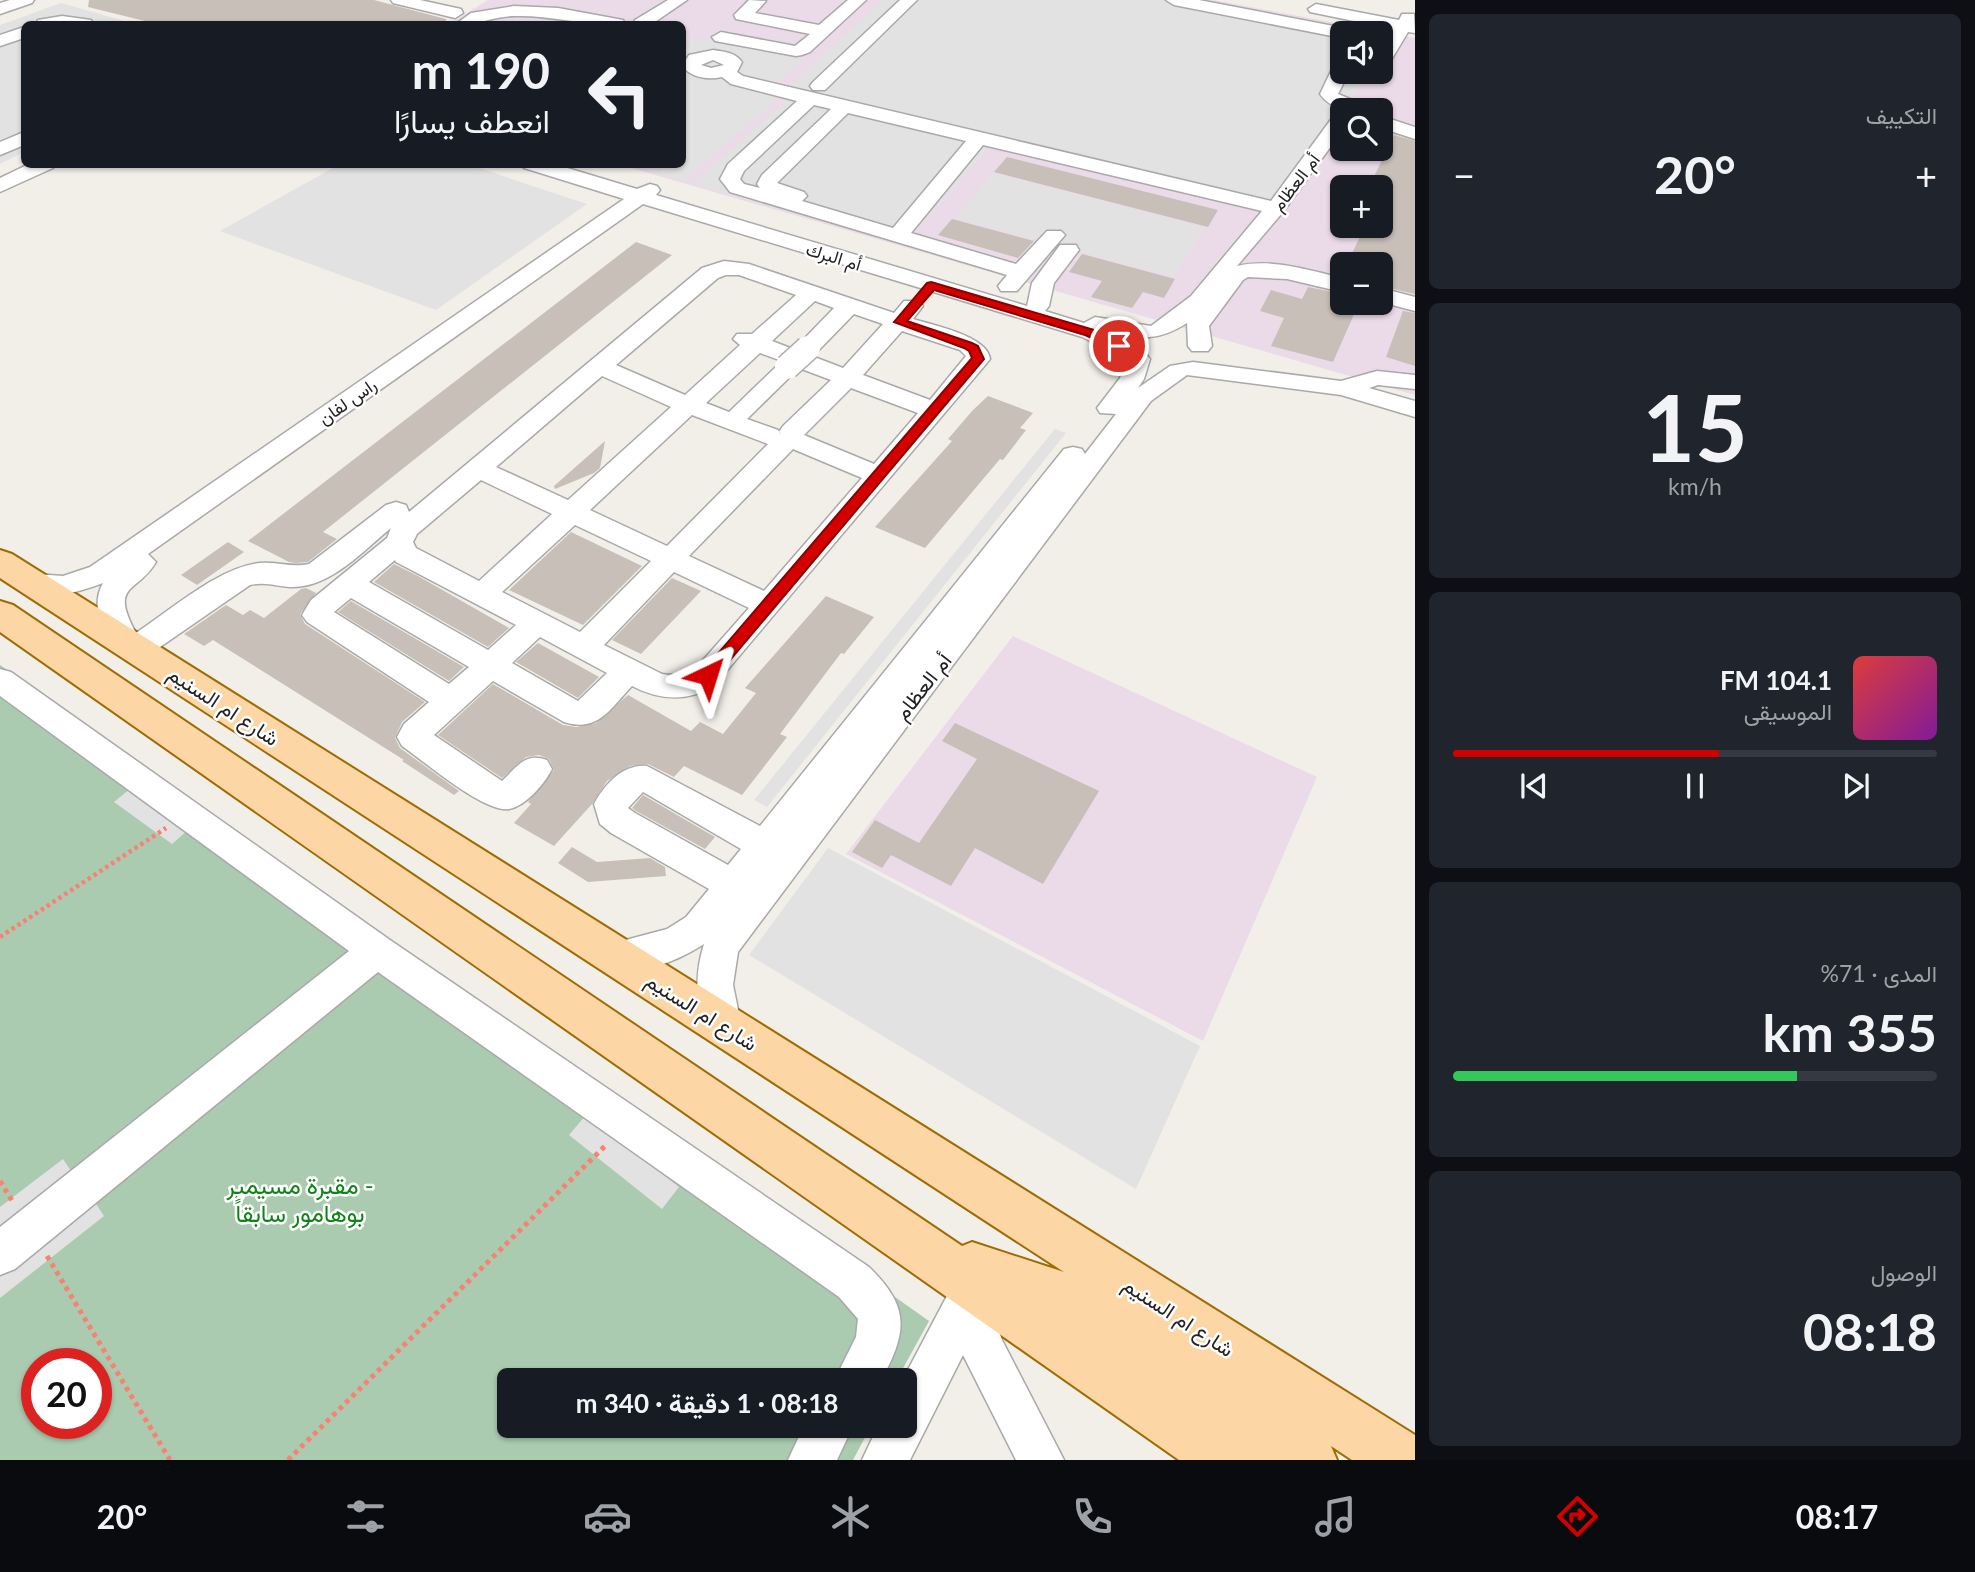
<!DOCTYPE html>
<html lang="ar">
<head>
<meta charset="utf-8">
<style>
  :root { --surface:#171b24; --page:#20242c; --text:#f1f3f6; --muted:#9ea1a6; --line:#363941; --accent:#d40000 }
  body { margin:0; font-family:Lato,Vazirmatn,sans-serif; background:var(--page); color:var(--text); direction:rtl; height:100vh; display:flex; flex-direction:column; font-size:26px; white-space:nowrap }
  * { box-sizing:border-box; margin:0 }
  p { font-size:23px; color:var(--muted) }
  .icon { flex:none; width:38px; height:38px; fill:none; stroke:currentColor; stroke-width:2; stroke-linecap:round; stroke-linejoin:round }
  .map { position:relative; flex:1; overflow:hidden; direction:ltr }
  .side { display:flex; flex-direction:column; gap:14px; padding:14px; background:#0d0f14; width:560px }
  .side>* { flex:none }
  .hud { position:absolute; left:21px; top:21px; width:665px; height:147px; border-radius:10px; box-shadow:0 2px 5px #0004; direction:rtl; background:#171b24; color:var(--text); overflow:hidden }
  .tools { position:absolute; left:1330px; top:21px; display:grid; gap:14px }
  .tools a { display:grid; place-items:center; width:63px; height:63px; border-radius:10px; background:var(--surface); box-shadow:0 2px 5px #0004; font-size:35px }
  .speed { position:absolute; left:21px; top:1348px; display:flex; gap:14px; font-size:35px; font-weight:700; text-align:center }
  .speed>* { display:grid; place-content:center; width:91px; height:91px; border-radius:50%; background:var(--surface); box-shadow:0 2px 5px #0004; line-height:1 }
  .speed .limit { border:10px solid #d22; background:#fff; color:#111 }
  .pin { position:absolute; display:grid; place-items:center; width:60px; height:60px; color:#fff; margin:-30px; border:4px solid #fff; border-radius:50%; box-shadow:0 2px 7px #0007 }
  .me { position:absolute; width:77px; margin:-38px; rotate:41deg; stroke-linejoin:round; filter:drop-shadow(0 0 5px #0008) }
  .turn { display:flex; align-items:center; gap:24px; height:147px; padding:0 21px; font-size:32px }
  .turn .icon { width:91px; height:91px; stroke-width:2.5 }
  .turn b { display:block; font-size:49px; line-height:60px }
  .big { font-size:52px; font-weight:700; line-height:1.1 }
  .side .card { flex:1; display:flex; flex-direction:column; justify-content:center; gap:10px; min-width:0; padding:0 24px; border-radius:10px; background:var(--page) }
  .side .dial { align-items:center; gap:0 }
  .dial b { font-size:91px; line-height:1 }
  .song { display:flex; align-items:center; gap:21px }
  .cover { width:84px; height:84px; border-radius:10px; background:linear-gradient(135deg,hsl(0 70% 55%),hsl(290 70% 35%)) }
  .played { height:7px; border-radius:4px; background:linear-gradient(90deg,var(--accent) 55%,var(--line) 55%) }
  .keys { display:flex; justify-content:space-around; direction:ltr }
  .heat { display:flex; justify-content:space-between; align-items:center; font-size:38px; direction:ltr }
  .charge { height:10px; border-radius:5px; background:linear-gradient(90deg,#34c759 71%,var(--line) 0) }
  .trip { position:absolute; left:497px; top:1368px; width:420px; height:70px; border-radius:10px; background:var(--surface); box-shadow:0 2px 5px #0004; font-weight:700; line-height:70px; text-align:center; direction:rtl }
  .tabs { display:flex; height:112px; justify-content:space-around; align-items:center; background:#090b0e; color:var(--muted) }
  .tabs .icon { width:49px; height:49px }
  .tabs .current { color:var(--accent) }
  .tabs b { font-size:32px; color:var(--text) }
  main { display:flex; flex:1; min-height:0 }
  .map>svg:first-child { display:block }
  .industrial { fill:#ebdbe8; fill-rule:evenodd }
  .cemetery { fill:#aacbaf; fill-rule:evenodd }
  .parking { fill:#e2e2e2 }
  .building { fill:#c7bfb8 }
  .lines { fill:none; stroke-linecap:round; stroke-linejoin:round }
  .minor-casing { stroke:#a9a9a9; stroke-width:3 }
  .major-casing { stroke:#a06b00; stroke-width:4 }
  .path-far1 { stroke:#fa8072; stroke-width:4.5; stroke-dasharray:3.5 3.5; stroke-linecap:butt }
  .path { stroke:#fa8072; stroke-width:5; stroke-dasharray:4.5 4.5; stroke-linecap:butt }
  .minor { fill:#fff; fill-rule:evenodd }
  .major { fill:#fcd6a4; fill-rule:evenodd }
  .minor-bridge-casing { stroke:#a9a9a9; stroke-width:27; stroke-linecap:butt }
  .minor-bridge { stroke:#fff; stroke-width:24 }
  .route { fill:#d40000; stroke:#8a0000; stroke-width:2 }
  .labels { text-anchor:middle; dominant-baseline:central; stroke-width:5; stroke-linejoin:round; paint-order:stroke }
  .far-street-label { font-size:18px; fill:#222; stroke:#fff }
  .street-label { font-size:21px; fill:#222; stroke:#fff }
  .near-park-label { font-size:24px; fill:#0c8416; stroke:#fff }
</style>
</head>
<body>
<main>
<section class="side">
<div class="card"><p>التكييف</p>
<div class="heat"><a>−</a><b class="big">20°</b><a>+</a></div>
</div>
<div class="card dial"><b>15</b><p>km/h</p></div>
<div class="card">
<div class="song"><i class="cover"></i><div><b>104.1 FM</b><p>الموسيقى</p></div></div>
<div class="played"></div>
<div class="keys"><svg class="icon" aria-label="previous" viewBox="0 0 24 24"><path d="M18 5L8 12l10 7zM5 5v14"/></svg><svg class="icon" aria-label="pause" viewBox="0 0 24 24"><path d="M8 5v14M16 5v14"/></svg><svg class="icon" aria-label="next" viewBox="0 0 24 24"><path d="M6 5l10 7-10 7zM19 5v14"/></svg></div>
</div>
<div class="card"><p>المدى · 71%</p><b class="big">355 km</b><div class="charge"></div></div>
<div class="card"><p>الوصول</p><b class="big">08:18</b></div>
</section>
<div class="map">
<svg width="1415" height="1460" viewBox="0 0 1415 1460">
  <rect width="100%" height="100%" fill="#f2efe9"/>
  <path class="industrial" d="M488 0H1214L1415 38V395L621 165 682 164V24H449ZM1342 33H1381V72H1342ZM1342 110H1381V149H1342ZM1342 187H1381V226H1342ZM1342 264H1381V303H1342Z
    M1013 636 1317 777 1203 1041 846 854Z"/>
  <path class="cemetery" d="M0 665 929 1321 896 1381H509V1426H871L853 1460H0ZM37 1363H96V1423H37Z"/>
  <path class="parking" d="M883 0H1206L1376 33H1342V72H1370L1277 202 788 88Z
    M61 3 135 24H24V152L0 164V25Z
    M683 35 803 60 763 93 780 97 683 181 628 165 682 164Z
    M790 98 991 146 904 245 692 184Z
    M340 164 470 165 587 204 436 310 220 231Z
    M993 173 1205 228 1174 277 955 218Z
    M1055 429 1066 433 767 807 754 800Z
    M131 788 188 830 172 844 114 802Z
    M828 848 1200 1046 1136 1189 749 955Z
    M586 1115 679 1187 662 1209 569 1135Z
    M63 1159 75 1177 0 1235V1207Z
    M92 1198 104 1216 0 1298V1270Z"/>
  <path class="building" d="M89 0H374L446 19V24H157L88 7Z
    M1394 135 1415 141V294L1381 286V264H1347L1365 226 1381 230 1382 187H1369Z
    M1007 157 1218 210 1208 227 994 172Z
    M952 219 1034 241 1018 258 938 235Z
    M636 242 672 255 323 532 337 539 308 562 296 563 289 562 248 541Z
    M1082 254 1175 279 1164 298 1143 292 1132 308 1091 297 1102 281 1069 272Z
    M1308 287 1342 294V303H1359L1333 362 1271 346 1284 318 1260 311 1271 290 1302 299Z
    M1403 311 1415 313V366L1386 357Z
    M988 396 1033 413 1020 428 1026 430 1003 460 1000 459 925 548 875 527 952 441 948 439 973 410Z
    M605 441 600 468 594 473 555 489 554 486Z
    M571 532 642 566 583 625 509 590Z
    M228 542 244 552 197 585 181 575Z
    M394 564 418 576 509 628 488 647 374 582Z
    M672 578 701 591 641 654 612 640Z
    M306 588 316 593 300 614 305 624 425 702 402 722 395 738 400 748 459 791 454 795 402 761 404 760 213 640 204 646 184 634 226 605 243 615 250 610 264 618 301 589Z
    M826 596 874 617 844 654 841 653 780 734 787 737 742 795 684 766 674 777 648 764 630 766 607 781 592 804 554 846 514 823 531 804 528 802 554 770 549 759 539 755 526 757 502 778 438 735 493 684 563 725 576 727 596 723 628 695 691 731 700 722 723 734 756 693 745 688Z
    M351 601 464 667 449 681 338 612Z
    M538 643 599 677 578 698 516 662Z
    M955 723 1099 791 1043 884 975 848 951 886 891 855 882 868 852 852 875 820 919 843 977 759 942 741Z
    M643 795 715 837 705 849 636 811 632 808Z
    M572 847 597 862 650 858 665 867 666 876 588 882 558 863Z"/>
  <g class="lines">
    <g class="minor-casing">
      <path id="minor" d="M10 0H34L32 3 0 14V3Z
        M391 0H420L461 9 463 13 455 18 393 3Z
        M668 0H687L652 24H633L635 20Z
        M749 0 766 1 755 13 819 25 848 0H866L810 52 802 55 796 56 715 41 712 37 721 32 795 46 810 34 736 19 734 15Z
        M900 0H917L825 90H813L810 86 813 82Z
        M1166 0H1199L1344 28 1352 33H1342V38L1174 5Z
        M1316 4 1399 20 1402 14H1414L1415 33 1408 32 1387 67 1381 68V49L1393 29 1310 12 1308 9Z
        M514 6 558 8 623 20 625 24C589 27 552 15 515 16 494 16 476 26 456 24L471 13Z
        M62 16 91 20 93 24H36L38 20Z
        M24 27V38L0 46V35Z
        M713 50C724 52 735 52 742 62L737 72 743 76 1271 201 1335 114 1342 112V131L1283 212 1237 266C1271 258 1309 270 1342 278V292L1287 279 1248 277 1243 280 1209 326 1212 346 1208 351H1192L1188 346 1187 323C1158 341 1144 339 1111 333L1142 349 1150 359 1144 379 1138 388 1170 366 1193 362 1341 381 1377 371 1415 375V389L1378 385 1369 388 1415 401V417L1341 395 1187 375 1151 401 738 952 733 985 741 1024 735 1036 722 1041 709 1036C695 1005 694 976 704 944 678 961 633 980 603 968L598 957 603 946 667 929 686 917 709 889 611 833 600 824 594 804C605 784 623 764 647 766L760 826 1064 449 1073 447 1082 449 1085 454 1116 414 1100 413 1097 408 1120 378 1126 359 1082 337 643 204 148 554 156 562C137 594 109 583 136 633 171 610 219 567 260 563 277 561 291 568 309 564L386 505 396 502 406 505 409 512 702 268 724 261 749 264 894 313 904 301H920L923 306 913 319C932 325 988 336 990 359L986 364 713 687C686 702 659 700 632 686 611 708 598 733 564 722L493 681 434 735 502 781C518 766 525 752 547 760L552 769C545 783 526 806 509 809 484 813 424 761 402 746L397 737 404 724 429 702 307 622 302 615 311 600 387 538 391 528C364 550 331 587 293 587 278 587 266 581 250 585L147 656 136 659C109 651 87 611 103 583 76 593 54 599 25 591L21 584 25 577 35 574 63 576 90 567 624 199 524 168 521 164H554L637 189 650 184 657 186 660 190 656 195 1027 306 1032 283 1060 245H1076L1079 250 1054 283 1049 306 1045 311 1084 323 1095 317 1151 326 1191 296 1262 211 983 145 911 233 1016 264 1047 231H1061L1065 235 1017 291H1001L998 286 1007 275 730 192 720 179 728 164 797 101 731 84 722 77C708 80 692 78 682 66L689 55ZM713 60 724 65 711 68 701 65ZM814 105 831 109 762 175 757 184 760 188 744 184 740 179 744 171ZM848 113 966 141 893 228 802 201 807 196 804 192 777 183ZM726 275H739L796 295 752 334H737L733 339 740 345 685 395 616 365 718 278ZM815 301 834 308 800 343 796 348 798 351 772 341ZM854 314 883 324 843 368 809 355 816 353ZM902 331 960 350 966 356 930 400 863 375ZM760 353 782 361 729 412 706 403ZM799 368 831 380 783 426 779 432 782 436 778 430 747 419ZM602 376 671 407 568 500 496 467ZM851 388 918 413 874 464 804 435ZM692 415 768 444 667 546 590 510ZM793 449 862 478 764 591 689 556ZM481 480 552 514 479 581 416 548 413 542 417 534ZM575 525 651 561 580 632 502 592ZM395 560 396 562 516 625 488 650 369 582ZM674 572 749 608 697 667C686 675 676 676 662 674L604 645ZM351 598 469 667 449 684 334 612ZM540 637 607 673 578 701 512 663ZM643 792 741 849 728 865 635 813 628 808Z
        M1342 62V72H1349L1338 94 1362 104 1368 110C1349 110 1332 111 1320 94L1333 67Z
        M1381 116 1415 127V139L1381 128Z
        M24 132V145L0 155V142Z
        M29 164H56L53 168 0 192V178Z
        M1381 288 1415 297V311L1381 302Z
        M0 669 11 672 390 940 869 1267C911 1308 907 1332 881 1381H834L856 1337 858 1319 839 1297 378 972 15 1269 0 1275V1227L349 951 0 696Z
        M973 1268 988 1275 995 1290 989 1303 1002 1340 1064 1460H1016L963 1355 910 1460H862L878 1426H905V1381H902L958 1275Z
        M804 1426H853L837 1460H788Z"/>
    </g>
    <g class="major-casing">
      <path id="major" d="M0 550 12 554 1415 1435V1460H1352L1331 1446 1337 1460H1179L0 632V601L13 605 962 1246 972 1242 1064 1272 0 578Z"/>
    </g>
    <path class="path-far1" d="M0 937 166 828"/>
    <path class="path" d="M0 1181 14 1204
      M47 1256 170 1460
      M288 1460 606 1145"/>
    <use href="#minor" class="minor"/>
    <use href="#major" class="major"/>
    <g class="minor-bridge-casing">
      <path id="minor-bridge" d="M787 367 808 348"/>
    </g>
    <use href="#minor-bridge" class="minor-bridge"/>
  </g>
  <path class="route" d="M931 282 1094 330 1125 346 1115 348 1085 335 934 290 907 321 972 343 978 346 984 359 714 679H703L701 675 703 671 972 358 969 351 964 348 894 322 927 283Z"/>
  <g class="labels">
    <g class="far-street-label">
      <text transform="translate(1295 182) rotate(-53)">أم العظام</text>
      <text transform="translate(834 256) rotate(17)">أم البرك</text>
      <text transform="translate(347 401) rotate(-35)">راس لفان</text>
    </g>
    <g class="street-label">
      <text transform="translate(922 686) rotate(-52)">أم العظام</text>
      <text transform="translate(224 705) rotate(33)">شارع ام السنيم</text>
      <text transform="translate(702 1011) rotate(32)">شارع ام السنيم</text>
      <text transform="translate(1179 1316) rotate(33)">شارع ام السنيم</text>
    </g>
    <g class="near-park-label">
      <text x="300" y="1184">مقبرة مسيمير -<tspan x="300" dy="28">بوهامور سابقاً</tspan></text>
    </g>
  </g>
</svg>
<div class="tools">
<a><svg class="icon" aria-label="sound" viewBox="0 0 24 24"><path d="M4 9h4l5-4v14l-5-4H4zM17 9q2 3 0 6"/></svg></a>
<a><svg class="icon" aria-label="search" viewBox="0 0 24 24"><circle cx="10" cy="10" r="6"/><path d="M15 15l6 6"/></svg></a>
<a>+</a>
<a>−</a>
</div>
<div class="speed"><div class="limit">20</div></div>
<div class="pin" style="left:1119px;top:346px;background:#d93025"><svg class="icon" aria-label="arrive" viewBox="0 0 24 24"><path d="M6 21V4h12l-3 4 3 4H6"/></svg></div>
<svg class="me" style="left:708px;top:675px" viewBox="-20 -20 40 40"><path d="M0-17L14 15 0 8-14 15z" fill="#d40000" stroke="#fff" stroke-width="4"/></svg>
<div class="trip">08:18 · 1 دقيقة · 340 m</div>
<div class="hud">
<div class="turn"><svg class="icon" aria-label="left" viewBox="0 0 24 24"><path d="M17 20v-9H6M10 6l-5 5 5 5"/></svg><div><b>190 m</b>انعطف يسارًا</div></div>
</div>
</div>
</main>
<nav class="tabs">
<b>08:17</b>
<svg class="icon current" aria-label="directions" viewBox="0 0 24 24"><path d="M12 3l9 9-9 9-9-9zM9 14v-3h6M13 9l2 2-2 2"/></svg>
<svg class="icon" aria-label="music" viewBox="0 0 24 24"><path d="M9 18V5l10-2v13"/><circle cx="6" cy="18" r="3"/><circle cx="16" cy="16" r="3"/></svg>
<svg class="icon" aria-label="phone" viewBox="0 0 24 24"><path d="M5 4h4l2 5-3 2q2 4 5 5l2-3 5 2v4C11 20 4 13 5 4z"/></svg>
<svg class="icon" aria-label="climate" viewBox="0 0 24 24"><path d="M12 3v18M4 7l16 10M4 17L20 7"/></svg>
<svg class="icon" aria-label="car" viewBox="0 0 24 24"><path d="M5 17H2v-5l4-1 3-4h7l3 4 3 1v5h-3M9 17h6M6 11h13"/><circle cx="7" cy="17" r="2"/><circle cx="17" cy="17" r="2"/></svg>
<svg class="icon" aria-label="filters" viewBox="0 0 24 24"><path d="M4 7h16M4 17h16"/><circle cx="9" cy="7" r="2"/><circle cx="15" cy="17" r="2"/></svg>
<b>20°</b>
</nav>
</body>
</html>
